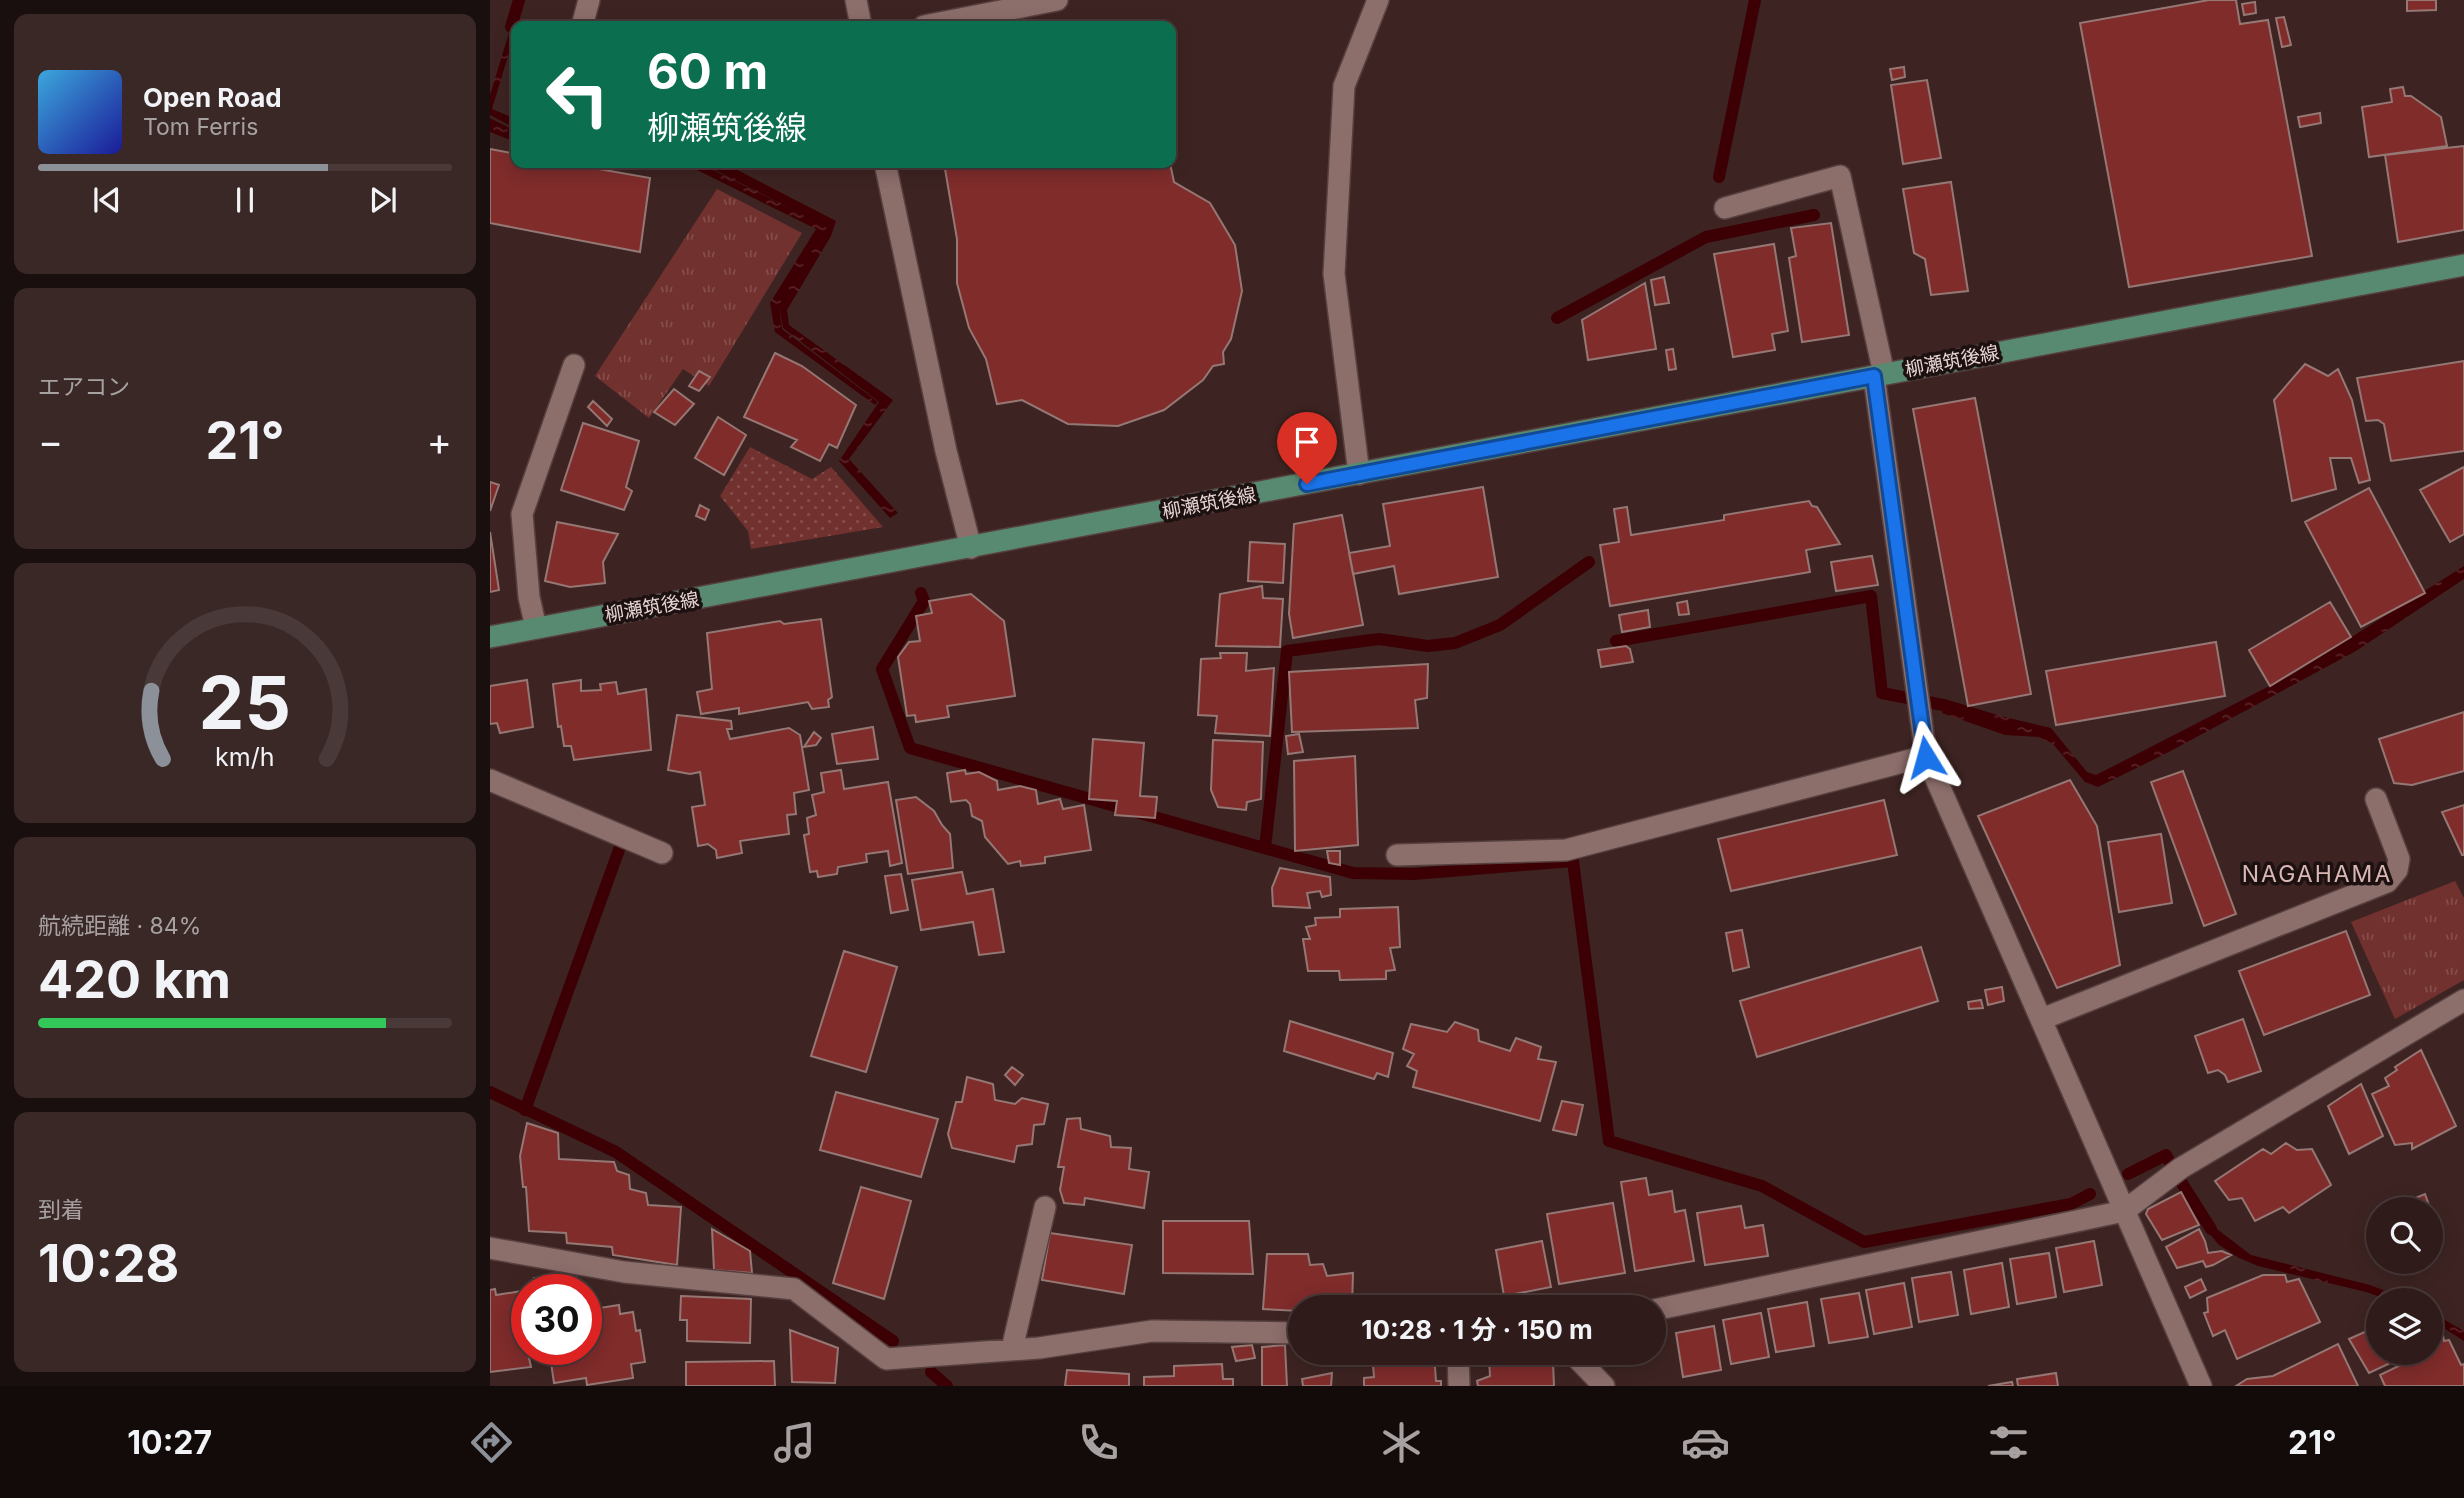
<!DOCTYPE html>
<html lang="ja">
<head>
<meta charset="utf-8">
<style>
  :root { --surface:#2e1b1a; --page:#3a2827; --text:#f1f3f6; --muted:#a7a1a2; --line:#493939; --accent:#8c9099 }
  body { margin:0; font-family:Inter,"Noto Sans JP",sans-serif; background:var(--page); color:var(--text); height:100vh; display:flex; flex-direction:column; font-size:26px; white-space:nowrap }
  * { box-sizing:border-box; margin:0 }
  p { font-size:23px; color:var(--muted) }
  .icon { flex:none; width:38px; height:38px; fill:none; stroke:currentColor; stroke-width:2; stroke-linecap:round; stroke-linejoin:round }
  .map { position:relative; flex:1; overflow:hidden }
  .panel { display:flex; flex-direction:column; gap:14px; padding:14px; background:#190f0e; width:490px }
  .panel>* { flex:none }
  .guide { position:absolute; left:21px; top:21px; width:665px; height:147px; border-radius:14px; box-shadow:0 4px 18px #0003,0 0 0 2px var(--line); background:#0b6e4f; color:#fff; overflow:hidden }
  .controls { position:absolute; left:1876px; top:1197px; display:grid; gap:14px }
  .controls a { display:grid; place-items:center; width:77px; height:77px; border-radius:50%; background:var(--surface); box-shadow:0 4px 18px #0003,0 0 0 2px var(--line); font-size:35px }
  .speed { position:absolute; left:21px; top:1274px; display:flex; gap:14px; font-size:35px; font-weight:700; text-align:center }
  .speed>* { display:grid; place-content:center; width:91px; height:91px; border-radius:50%; background:var(--surface); box-shadow:0 4px 18px #0003,0 0 0 2px var(--line); line-height:1 }
  .speed .limit { border:10px solid #d22; background:#fff; color:#111 }
  .pin { position:absolute; display:grid; place-items:center; width:60px; height:60px; color:#fff; margin:-72px -30px; border-radius:50% 50% 50% 0; rotate:-45deg; box-shadow:0 0 7px #0007 }
  .pin .icon { rotate:45deg }
  .me { position:absolute; width:77px; margin:-38px; rotate:352deg; stroke-linejoin:round; filter:drop-shadow(0 0 5px #0008) }
  .turn { display:flex; align-items:center; gap:24px; height:147px; padding:0 21px; font-size:32px }
  .turn .icon { width:91px; height:91px; stroke-width:2.5 }
  .turn b { display:block; font-size:49px; line-height:60px }
  .big { font-size:52px; font-weight:700; line-height:1.1 }
  .panel .card { flex:1; display:flex; flex-direction:column; justify-content:center; gap:10px; min-width:0; padding:0 24px; border-radius:14px; background:var(--page) }
  .panel .dial { align-items:center; gap:0 }
  .dial svg { height:182px; overflow:visible; fill:none; stroke:var(--line); stroke-width:7; stroke-linecap:round; text-anchor:middle }
  .dial text { fill:var(--text); stroke:none }
  .song { display:flex; align-items:center; gap:21px }
  .cover { width:84px; height:84px; border-radius:10px; background:linear-gradient(135deg,hsl(200 70% 55%),hsl(240 70% 35%)) }
  .played { height:7px; border-radius:4px; background:linear-gradient(90deg,var(--accent) 70%,var(--line) 70%) }
  .keys { display:flex; justify-content:space-around; direction:ltr }
  .heat { display:flex; justify-content:space-between; align-items:center; font-size:38px; direction:ltr }
  .charge { height:10px; border-radius:5px; background:linear-gradient(90deg,#34c759 84%,var(--line) 0) }
  .trip { position:absolute; left:798px; top:1295px; width:378px; height:70px; border-radius:35px; background:var(--surface); box-shadow:0 4px 18px #0003,0 0 0 2px var(--line); font-weight:700; line-height:70px; text-align:center }
  .tab-bar { display:flex; height:112px; justify-content:space-around; align-items:center; background:#120b0a; color:var(--muted) }
  .tab-bar .icon { width:49px; height:49px }
  .tab-bar .on { color:var(--accent) }
  .tab-bar b { font-size:32px; color:var(--text) }
  main { display:flex; flex:1; min-height:0 }
  .map>svg:first-child { display:block }
  .grass { fill:url(#grass-tufts) }
  .park { fill:url(#park-dots) }
  .water { fill:url(#water-ripples) }
  .lines { fill:none; stroke-linecap:round; stroke-linejoin:round }
  .stream { stroke:#3c0004; stroke-width:12 }
  .building { fill:#7f2c2b; stroke:#957774; stroke-width:2 }
  .minor-casing { stroke:#56403f; stroke-width:24 }
  .major-casing { stroke:#56403f; stroke-width:24 }
  .minor { stroke:#8c6e6b; stroke-width:21 }
  .major { stroke:#588a71; stroke-width:21 }
  .route-casing { stroke:#114b97; stroke-width:18 }
  .route { stroke:#1a73e8; stroke-width:12 }
  .labels { text-anchor:middle; dominant-baseline:central; stroke-width:7; stroke-linejoin:round; paint-order:stroke }
  .street-label { font-size:19px; fill:#e7d5d3; stroke:#1c1110 }
  .quarter-label { font-size:23px; letter-spacing:2px; fill:#d9b7b4; stroke:#1c1110 }
</style>
</head>
<body>
<main>
<section class="panel">
<div class="card">
<div class="song"><i class="cover"></i><div><b>Open Road</b><p>Tom Ferris</p></div></div>
<div class="played"></div>
<div class="keys"><svg class="icon" aria-label="previous" viewBox="0 0 24 24"><path d="M18 5L8 12l10 7zM5 5v14"/></svg><svg class="icon" aria-label="pause" viewBox="0 0 24 24"><path d="M8 5v14M16 5v14"/></svg><svg class="icon" aria-label="next" viewBox="0 0 24 24"><path d="M6 5l10 7-10 7zM19 5v14"/></svg></div>
</div>
<div class="card"><p>エアコン</p>
<div class="heat"><a>−</a><b class="big">21°</b><a>+</a></div>
</div>
<div class="card dial"><svg viewBox="0 0 100 80">
<path d="M14 69A42 42 0 1 1 86 69"/>
<path d="M14 69A42 42 0 0 1 9 39" stroke="#8c9099"/>
<text x="50" y="56" font-size="32" font-weight="700">25</text>
<text x="50" y="72" font-size="11">km/h</text>
</svg></div>
<div class="card"><p>航続距離 · 84%</p><b class="big">420 km</b><div class="charge"></div></div>
<div class="card"><p>到着</p><b class="big">10:28</b></div>
</section>
<div class="map">
<svg width="1974" height="1386" viewBox="0 0 1974 1386">
  <defs>
    <pattern id="grass-tufts" width="24" height="20" patternUnits="userSpaceOnUse" patternTransform="scale(1.75)"><rect width="24" height="20" fill="#71312e"/><path d="M3 7l-1-3M5 7V3M7 7l1-3M15 17l-1-3M17 17v-4M19 17l1-3" fill="none" stroke="#854e4b"/></pattern>
    <pattern id="park-dots" width="8" height="8" patternUnits="userSpaceOnUse" patternTransform="scale(1.75)"><rect width="8" height="8" fill="#71312e"/><path d="M2 2h.1M6 6h.1" fill="none" stroke="#854e4b" stroke-width="1.8" stroke-linecap="round"/></pattern>
    <pattern id="water-ripples" width="26" height="14" patternUnits="userSpaceOnUse" patternTransform="scale(1.75)"><rect width="26" height="14" fill="#3c0004"/><path d="M2 4q2-2 4 0t4 0M15 11q2-2 4 0t4 0" fill="none" stroke="#582428"/></pattern>
  </defs>
  <rect width="100%" height="100%" fill="#3d2422"/>
  <path class="grass" d="M227 189 312 233 219 386 193 369 159 418 105 376Z
    M1965 881 1974 898V980L1905 1019 1861 922Z"/>
  <path class="park" d="M260 447 322 479 341 467 393 527 261 549 258 531 230 496Z"/>
  <path class="water" d="M29 0H35L2 109 26 119V129L0 115V95Z
    M0 118 26 131V142L0 132Z
    M193 163H209L313 215 211 163H234L346 221 341 236 297 310 299 325 403 400 359 459 408 513 400 518 349 461 389 402 293 328 289 306 292 329 388 402 385 405 285 332 280 303 326 229Z
    M1974 566V579L1866 651 1675 754 1608 787 1595 782 1563 744 1549 737 1515 735 1452 713 1455 699 1511 716 1561 728 1597 772 1606 775 1803 674Z
    M1715 1216 1727 1229 1761 1255 1880 1285 1919 1300H1899L1876 1292 1768 1266 1747 1257 1728 1244 1710 1222Z
    M1941 1312 1974 1331V1341L1941 1320Z"/>
  <g class="lines">
    <path class="stream" d="M21 27 29 0
      M1229 177 1265 0
      M1067 318 1216 237 1324 215
      M431 593 434 601 392 669 420 748 863 873 924 874 1083 861 1119 1141 1272 1186 1374 1242 1581 1204 1600 1194
      M1126 641 1381 596 1392 693 1453 705 1469 711
      M775 848 797 651 889 639 938 646 965 643 1010 625 1099 562
      M0 1092 126 1152 403 1341
      M35 1110 130 847
      M1638 1174 1676 1155 1679 1161
      M1688 1177 1721 1229
      M441 1372 457 1386"/>
  </g>
  <path class="building" d="M1719 0H1746L1750 24 1778 20 1822 256 1639 287 1590 23Z
    M1917 0H1946V10L1917 11Z
    M1765 2 1766 13 1754 15 1752 4Z
    M1794 17 1801 45 1792 47 1786 18Z
    M1414 67 1415 77 1402 80 1400 69Z
    M1437 80 1451 158 1413 164 1401 85Z
    M1913 87 1915 96H1921L1951 117 1957 146 1879 157 1872 107 1902 102 1900 89Z
    M1830 113 1831 123 1810 127 1808 117Z
    M1974 146V230L1908 242 1895 155Z
    M0 149 26 154V163H75L160 178 150 252 0 223Z
    M454 163H680L684 182 720 203 745 245 752 291 741 339 733 352 734 364 723 366 713 380 674 410 628 426 578 424 532 400 507 404 496 359 479 328 467 283V239Z
    M1461 182 1478 291 1441 295 1435 259 1424 253 1413 189Z
    M1341 223 1359 335 1312 342 1299 258 1306 256 1301 228Z
    M1284 244 1298 331 1282 334 1285 350 1243 357 1224 254Z
    M1174 277 1179 303 1165 305 1161 280Z
    M1155 283 1166 349 1098 360 1092 320Z
    M1183 349 1186 369 1179 370 1176 350Z
    M285 353 312 366 366 405 347 448 339 444 330 461 301 447 307 440 254 417Z
    M1974 361V451L1901 461 1894 424 1888 420 1876 421 1867 378Z
    M1815 364 1838 376 1848 369 1862 400 1880 480 1869 483 1861 458H1840L1846 489 1802 501 1784 400Z
    M209 371 220 377 209 391 199 386Z
    M184 389 204 404 185 425 164 412Z
    M1485 398 1541 694 1478 706 1423 409Z
    M103 401 122 419 117 426 98 407Z
    M228 417 256 435 234 475 205 458Z
    M93 423 149 441 136 487 142 491 134 510 71 490Z
    M1974 467V534L1960 542 1930 490Z
    M0 482 9 485 0 511Z
    M993 487 1008 577 909 594 904 566 863 574 859 553 900 546 893 504Z
    M1879 488 1935 593 1871 627 1815 522Z
    M1319 501 1322 506 1327 507 1350 544 1316 550 1320 572 1120 606 1110 545 1129 542 1124 509 1137 507 1141 535 1234 520V515Z
    M210 505 219 510 215 520 206 516Z
    M852 515 873 625 803 638 799 614 804 524Z
    M67 522 128 534 113 562 115 583 80 587 55 581Z
    M0 532 9 590 0 592Z
    M760 542 795 544 793 583 758 581Z
    M1382 556 1388 585 1346 591 1341 562Z
    M772 586 773 598 793 599 790 647 726 646 730 594Z
    M481 594 514 621 525 696 457 706 459 717 426 722 425 715 417 716 408 657 419 642 430 641 426 616 442 613 439 601Z
    M1197 601 1199 614 1189 615 1187 603Z
    M1840 602 1861 637 1780 686 1759 650Z
    M1158 610 1160 627 1132 632 1129 615Z
    M331 619 342 697 338 700 339 707 322 709 318 702 249 714V708L211 714 207 692 222 689 217 633 290 621 294 624Z
    M1726 642 1735 696 1566 725 1556 671Z
    M1136 646 1140 649 1143 662 1111 667 1108 650Z
    M730 653H757L756 671 784 668 780 736 725 733 727 716 708 715 711 659 731 658Z
    M938 664 937 698 925 700 928 728 802 732 799 672Z
    M37 680 43 727 10 733 7 723 0 724V686Z
    M91 680V691L111 690 110 684 126 682 128 694 156 689 161 750 84 760 81 746H74L71 726 68 727 63 684Z
    M1974 712V771L1922 785 1904 783 1889 739Z
    M187 715 241 721 242 729H237L240 739 299 728 310 735 319 790 304 793 306 814 297 815 299 834 250 841 252 853 227 858 226 850 218 844 208 846 202 807 215 805 210 772 200 774 178 770Z
    M383 727 388 759 347 764 342 734Z
    M324 732 331 738 326 745 314 747Z
    M809 734 813 752 798 754 796 736Z
    M603 739 654 743 650 796 667 797 665 818 625 815 627 801 599 799Z
    M723 740 773 742 771 799 757 802 756 810 728 807 721 790Z
    M865 756 868 845 805 851 804 761Z
    M351 770 354 789 398 782 412 863 400 866 398 851 376 854 377 862 348 867 347 874 328 877 327 871 320 872 314 835 319 834 317 818 326 815 322 795 334 792 331 773Z
    M475 770 476 774 489 772 507 781 508 790 530 786 546 790 548 804 570 799 573 809 594 805 601 850 555 857V863L531 866 530 861 518 864 495 837 492 821 482 816 480 804 476 800 461 802 457 773Z
    M1693 771 1746 914 1714 926 1661 782Z
    M1580 780 1607 826 1630 965 1567 988 1488 816Z
    M426 797 444 811 452 825 460 834 463 868 418 874 406 800Z
    M1394 800 1407 855 1241 891 1228 839Z
    M1974 805V855H1972L1952 812Z
    M1671 834 1682 903 1629 912 1618 842Z
    M837 851H850V865L839 863Z
    M790 868 840 877 841 895 832 897 830 891 817 893 820 908 783 906 782 888Z
    M472 872 477 894 503 889 514 952 489 955 483 922 431 930 422 880Z
    M411 874 418 910 401 913 395 876Z
    M908 907 910 947 900 948 905 970 896 971V979L850 980 849 971H818L813 939H820L816 927 826 925 825 918 850 917V909Z
    M1252 930 1259 967 1243 971 1236 933Z
    M1856 931 1880 995 1774 1035 1749 971Z
    M1431 947 1448 1001 1267 1057 1250 1001Z
    M354 951 407 967 376 1072 321 1056Z
    M1512 987 1514 1001 1498 1005 1495 990Z
    M1491 1000 1493 1008 1479 1009 1478 1002Z
    M1753 1019 1771 1071 1738 1082 1735 1075 1728 1070 1718 1073 1705 1036Z
    M800 1021 903 1053 898 1077 887 1073 884 1079 794 1051Z
    M965 1022 988 1030 989 1041 1020 1051 1026 1038 1051 1047 1048 1059 1066 1062 1050 1121 923 1087 927 1071 917 1066 924 1054 913 1049 921 1024 957 1032Z
    M1931 1050 1966 1126 1922 1149V1143L1905 1145 1882 1094 1899 1086 1895 1078 1907 1070 1905 1067Z
    M522 1067 533 1075 525 1085 515 1075Z
    M477 1077 503 1084 505 1100 525 1104 532 1098 558 1104 554 1124 544 1125 542 1144 527 1146 524 1162 462 1148 458 1134 466 1102H472Z
    M1871 1084 1893 1136 1859 1154 1838 1106Z
    M346 1092 448 1119 431 1177 330 1150Z
    M1072 1101 1093 1105 1086 1135 1063 1130Z
    M590 1118 591 1129 620 1136 621 1147 641 1148 639 1169 659 1172 654 1208 595 1198 594 1205 574 1203 570 1190 574 1167H568L577 1119Z
    M37 1123 68 1133 69 1159 124 1162 127 1171 139 1175 140 1189 156 1193 158 1205 191 1207 187 1265 123 1255 122 1247 77 1243 76 1233 39 1231 36 1187H33L30 1156Z
    M1796 1143 1807 1150 1822 1149 1841 1185 1799 1213 1793 1207 1765 1221 1752 1198 1739 1200 1725 1181 1773 1149 1781 1154Z
    M1156 1178 1159 1195 1182 1191 1185 1212 1195 1210 1204 1261 1145 1271 1131 1182Z
    M371 1187 421 1201 394 1299 343 1283Z
    M1691 1192 1709 1225 1672 1240 1656 1214 1658 1209Z
    M1935 1194 1940 1208 1928 1209 1923 1199Z
    M1123 1203 1135 1273 1069 1284 1057 1214Z
    M1251 1206 1255 1228 1273 1225 1278 1256 1215 1265 1207 1213Z
    M673 1221H759L763 1274 673 1273Z
    M222 1229 260 1251 262 1273 224 1270Z
    M1709 1229 1715 1241 1718 1253 1732 1251 1741 1255 1723 1265 1716 1267 1713 1261 1687 1268 1676 1247Z
    M560 1233 642 1245 634 1294 552 1280Z
    M1052 1241 1061 1287 1014 1296 1006 1250Z
    M1604 1241 1612 1285 1574 1292 1566 1248Z
    M1559 1253 1566 1297 1527 1304 1520 1259Z
    M777 1254H818L820 1265 833 1264 837 1276 863 1273 862 1307H810V1311L773 1309Z
    M1512 1263 1519 1307 1481 1314 1474 1270Z
    M1461 1272 1468 1315 1429 1322 1422 1278Z
    M69 1274 86 1277 88 1290H46L44 1278Z
    M1773 1275H1795L1797 1282 1809 1279 1830 1322 1747 1359 1735 1330 1723 1336 1714 1313 1718 1312 1717 1298Z
    M1711 1279 1716 1290 1700 1298 1695 1287Z
    M1414 1283 1422 1327 1384 1334 1376 1290Z
    M5 1289 6 1295 32 1291 37 1314V1319L33 1320 37 1349 41 1367 0 1372V1290Z
    M1369 1293 1378 1337 1339 1343 1331 1299Z
    M191 1296 261 1299 260 1343 197 1341V1320H190Z
    M102 1302 110 1308 129 1305 130 1314 143 1312 146 1331 150 1330 155 1362 141 1364 143 1378 97 1385 96 1378 64 1383 59 1349H96V1303Z
    M1317 1302 1324 1346 1286 1352 1278 1309Z
    M1271 1313 1279 1357 1241 1364 1233 1320Z
    M1224 1326 1231 1370 1193 1377 1186 1333Z
    M1888 1326V1353H1906L1909 1359 1879 1373 1859 1339Z
    M300 1330 348 1348 345 1383 302 1382Z
    M1952 1330 1954 1341 1959 1340 1971 1365 1974 1364V1386H1895L1890 1375 1917 1362 1914 1353H1941V1331Z
    M1848 1344 1868 1386H1746L1757 1379 1783 1376Z
    M762 1345 765 1358 746 1361 742 1347Z
    M795 1345 797 1386H772V1347Z
    M882 1353H944L946 1381H951V1386H874V1378L884 1377Z
    M1027 1353H1048L1050 1362H1063L1064 1386H988L987 1381 1000 1376 999 1360Z
    M284 1361 285 1386H196V1362Z
    M732 1364 733 1379H743V1386H654V1377L684 1376V1366Z
    M577 1370 639 1374V1386H575Z
    M842 1373 841 1386H813L812 1379Z
    M1566 1373 1568 1386H1528L1527 1379Z
    M1522 1382 1523 1386H1498Z"/>
  <g class="lines">
    <g class="minor-casing">
      <path id="minor" d="M366 0 371 26
        M92 26 99 0
        M434 26 567 0
        M395 163 456 451 481 548
        M1235 208 1350 176 1394 374
        M1384 376 1436 756 1711 1386
        M869 474 844 274 854 86 888 0
        M46 628 39 597 32 514 84 365
        M0 780 172 853
        M907 855 1076 850 1436 756
        M1552 1019 1897 882 1907 870 1909 859 1886 799
        M0 1248 134 1272 304 1289 396 1359 549 1348 662 1331 810 1333
        M1164 1310 1634 1211 1691 1168 1974 1000
        M522 1349 555 1207
        M968 1353 969 1386
        M1082 1353 1114 1386"/>
    </g>
    <g class="major-casing">
      <path id="major" d="M0 637C659 518 1316 388 1974 265"/>
    </g>
    <use href="#minor" class="minor"/>
    <use href="#major" class="major"/>
  </g>
  <g class="lines">
    <g class="route-casing">
      <path id="route" d="M817 484 1384 376 1436 757"/>
    </g>
    <use href="#route" class="route"/>
  </g>
  <g class="labels">
    <g class="street-label">
      <text transform="translate(1462 361) rotate(-11)">柳瀬筑後線</text>
      <text transform="translate(719 503) rotate(-11)">柳瀬筑後線</text>
      <text transform="translate(162 607) rotate(-10)">柳瀬筑後線</text>
    </g>
    <g class="quarter-label">
      <text x="1827" y="874">NAGAHAMA</text>
    </g>
  </g>
</svg>
<div class="controls">
<a><svg class="icon" aria-label="search" viewBox="0 0 24 24"><circle cx="10" cy="10" r="6"/><path d="M15 15l6 6"/></svg></a>
<a><svg class="icon" aria-label="layers" viewBox="0 0 24 24"><path d="M12 4l9 5-9 5-9-5zM3 14l9 5 9-5"/></svg></a>
</div>
<div class="speed"><div class="limit">30</div></div>
<div class="pin" style="left:817px;top:484px;background:#d93025"><svg class="icon" aria-label="arrive" viewBox="0 0 24 24"><path d="M6 21V4h12l-3 4 3 4H6"/></svg></div>
<svg class="me" style="left:1436px;top:757px" viewBox="-20 -20 40 40"><path d="M0-17L14 15 0 8-14 15z" fill="#1a73e8" stroke="#fff" stroke-width="4"/></svg>
<div class="trip">10:28 · 1 分 · 150 m</div>
<div class="guide">
<div class="turn"><svg class="icon" aria-label="left" viewBox="0 0 24 24"><path d="M17 20v-9H6M10 6l-5 5 5 5"/></svg><div><b>60 m</b>柳瀬筑後線</div></div>
</div>
</div>
</main>
<nav class="tab-bar">
<b>10:27</b>
<svg class="icon on" aria-label="directions" viewBox="0 0 24 24"><path d="M12 3l9 9-9 9-9-9zM9 14v-3h6M13 9l2 2-2 2"/></svg>
<svg class="icon" aria-label="music" viewBox="0 0 24 24"><path d="M9 18V5l10-2v13"/><circle cx="6" cy="18" r="3"/><circle cx="16" cy="16" r="3"/></svg>
<svg class="icon" aria-label="phone" viewBox="0 0 24 24"><path d="M5 4h4l2 5-3 2q2 4 5 5l2-3 5 2v4C11 20 4 13 5 4z"/></svg>
<svg class="icon" aria-label="climate" viewBox="0 0 24 24"><path d="M12 3v18M4 7l16 10M4 17L20 7"/></svg>
<svg class="icon" aria-label="car" viewBox="0 0 24 24"><path d="M5 17H2v-5l4-1 3-4h7l3 4 3 1v5h-3M9 17h6M6 11h13"/><circle cx="7" cy="17" r="2"/><circle cx="17" cy="17" r="2"/></svg>
<svg class="icon" aria-label="filters" viewBox="0 0 24 24"><path d="M4 7h16M4 17h16"/><circle cx="9" cy="7" r="2"/><circle cx="15" cy="17" r="2"/></svg>
<b>21°</b>
</nav>
</body>
</html>
